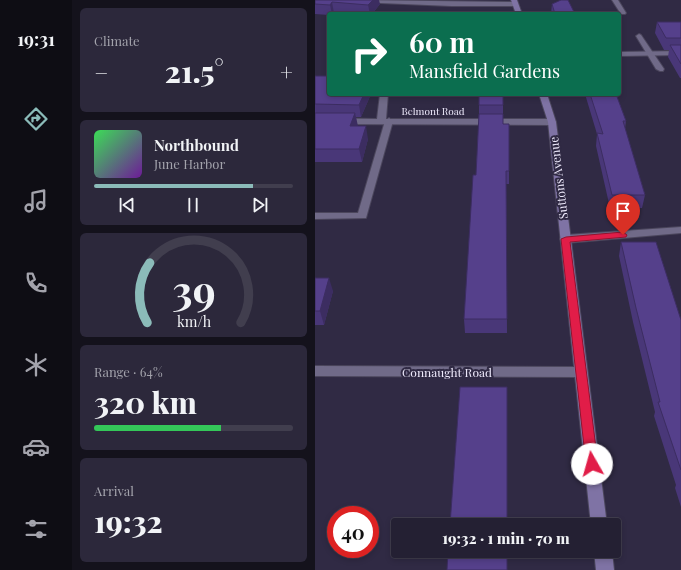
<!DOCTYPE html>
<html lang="en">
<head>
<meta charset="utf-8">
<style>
  :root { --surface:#242033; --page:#2c283b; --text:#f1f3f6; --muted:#a3a3ac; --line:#413e4e; --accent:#8bbbb9 }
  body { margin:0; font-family:"Playfair Display",serif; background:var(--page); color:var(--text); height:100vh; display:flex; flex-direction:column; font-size:15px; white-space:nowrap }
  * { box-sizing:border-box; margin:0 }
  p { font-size:13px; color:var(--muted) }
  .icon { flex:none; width:22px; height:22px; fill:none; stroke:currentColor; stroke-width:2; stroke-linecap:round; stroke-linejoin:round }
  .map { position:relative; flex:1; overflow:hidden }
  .details { display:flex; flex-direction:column; gap:8px; padding:8px; background:#14121c; width:243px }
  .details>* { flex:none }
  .banner { position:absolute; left:12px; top:12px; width:294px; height:84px; border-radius:4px; box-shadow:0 2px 6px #0003,0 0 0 1px var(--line); background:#0b6e4f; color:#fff; overflow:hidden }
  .speed { position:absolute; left:12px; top:506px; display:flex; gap:8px; font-size:20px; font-weight:700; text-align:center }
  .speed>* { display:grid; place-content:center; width:52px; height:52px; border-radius:50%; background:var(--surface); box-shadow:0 2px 6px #0003,0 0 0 1px var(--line); line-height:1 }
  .speed .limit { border:6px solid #d22; background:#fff; color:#111 }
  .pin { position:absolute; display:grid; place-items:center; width:34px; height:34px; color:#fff; margin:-41px -17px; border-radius:50% 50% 50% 0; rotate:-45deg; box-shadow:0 0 4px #0007 }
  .pin .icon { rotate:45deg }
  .me { position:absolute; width:44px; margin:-22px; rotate:353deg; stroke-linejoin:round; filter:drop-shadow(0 0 3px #0008) }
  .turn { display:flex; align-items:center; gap:14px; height:84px; padding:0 16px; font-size:18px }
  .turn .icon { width:52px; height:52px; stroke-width:2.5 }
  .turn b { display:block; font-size:28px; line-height:34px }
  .big { font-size:30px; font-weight:800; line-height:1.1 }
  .details .tile { flex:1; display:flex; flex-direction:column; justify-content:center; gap:6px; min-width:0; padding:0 14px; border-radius:6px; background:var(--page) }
  .details .dial { align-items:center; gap:0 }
  .dial svg { height:104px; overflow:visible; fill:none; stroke:var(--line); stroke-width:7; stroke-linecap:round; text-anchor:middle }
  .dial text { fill:var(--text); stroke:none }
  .song { display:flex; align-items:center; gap:12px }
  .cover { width:48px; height:48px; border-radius:6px; background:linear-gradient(135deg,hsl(130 70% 55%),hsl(280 70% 35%)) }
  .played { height:4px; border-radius:2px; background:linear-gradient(90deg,var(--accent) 80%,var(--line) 80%) }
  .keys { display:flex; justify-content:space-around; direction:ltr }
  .heat { display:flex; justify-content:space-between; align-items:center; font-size:22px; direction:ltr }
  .charge { height:6px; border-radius:3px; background:linear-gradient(90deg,#34c759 64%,var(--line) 0) }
  .trip { position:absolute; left:76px; top:518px; width:230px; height:40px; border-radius:4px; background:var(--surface); box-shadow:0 2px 6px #0003,0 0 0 1px var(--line); font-weight:800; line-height:40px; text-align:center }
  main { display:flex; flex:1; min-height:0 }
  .dock { display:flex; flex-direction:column; width:72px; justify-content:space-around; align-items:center; background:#0e0d14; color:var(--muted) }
  .dock .icon { width:28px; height:28px }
  .dock .current { color:var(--accent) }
  .dock b { font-size:18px; color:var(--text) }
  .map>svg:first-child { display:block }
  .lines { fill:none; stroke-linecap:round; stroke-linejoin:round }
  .lane-casing { stroke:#4b465c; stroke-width:2 }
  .street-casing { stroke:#4b465c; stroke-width:2 }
  .secondary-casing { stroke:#4b465c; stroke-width:2 }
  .lane { fill:#706a88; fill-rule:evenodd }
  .street { fill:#706a88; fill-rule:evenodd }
  .secondary { fill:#7f73a5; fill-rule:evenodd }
  .wall { fill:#493778 }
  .shaded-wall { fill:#3c2d61 }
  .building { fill:#55408b; stroke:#3c2d61 }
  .route { fill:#e11d48; stroke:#92132f }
  .labels { text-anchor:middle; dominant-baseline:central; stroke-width:4; stroke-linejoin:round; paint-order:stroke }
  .far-street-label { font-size:10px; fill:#ede9fb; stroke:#302a44 }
  .street-label { font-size:12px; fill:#ede9fb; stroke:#302a44 }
</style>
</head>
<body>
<main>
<nav class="dock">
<b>19:31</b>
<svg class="icon current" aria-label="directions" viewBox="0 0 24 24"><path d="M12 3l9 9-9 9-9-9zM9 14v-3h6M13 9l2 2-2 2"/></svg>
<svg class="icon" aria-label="music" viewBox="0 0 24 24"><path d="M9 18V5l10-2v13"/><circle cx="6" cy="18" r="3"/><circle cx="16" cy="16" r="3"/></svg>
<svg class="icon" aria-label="phone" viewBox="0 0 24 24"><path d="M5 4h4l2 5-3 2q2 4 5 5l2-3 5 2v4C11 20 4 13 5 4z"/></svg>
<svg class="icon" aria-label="climate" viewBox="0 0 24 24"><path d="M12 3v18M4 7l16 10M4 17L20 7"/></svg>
<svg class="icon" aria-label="car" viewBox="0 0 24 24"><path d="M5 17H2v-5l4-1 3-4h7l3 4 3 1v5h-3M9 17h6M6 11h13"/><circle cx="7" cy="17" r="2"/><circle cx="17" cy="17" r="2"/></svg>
<svg class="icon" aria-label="filters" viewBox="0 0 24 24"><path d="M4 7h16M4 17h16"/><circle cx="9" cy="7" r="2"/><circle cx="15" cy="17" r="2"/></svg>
</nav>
<section class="details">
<div class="tile"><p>Climate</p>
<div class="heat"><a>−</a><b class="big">21.5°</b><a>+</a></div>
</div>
<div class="tile">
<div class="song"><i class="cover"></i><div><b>Northbound</b><p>June Harbor</p></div></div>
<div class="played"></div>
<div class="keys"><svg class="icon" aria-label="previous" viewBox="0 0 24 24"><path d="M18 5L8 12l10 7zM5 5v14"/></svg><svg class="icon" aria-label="pause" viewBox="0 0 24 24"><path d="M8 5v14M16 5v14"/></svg><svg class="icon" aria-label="next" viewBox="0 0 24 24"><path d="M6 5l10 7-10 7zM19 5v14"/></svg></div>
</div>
<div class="tile dial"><svg viewBox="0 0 100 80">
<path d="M14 69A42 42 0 1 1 86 69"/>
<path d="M14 69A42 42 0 0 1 16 23" stroke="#8bbbb9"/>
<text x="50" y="56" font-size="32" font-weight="700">39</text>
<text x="50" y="72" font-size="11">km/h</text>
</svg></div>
<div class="tile"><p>Range · 64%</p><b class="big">320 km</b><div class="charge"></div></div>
<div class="tile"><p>Arrival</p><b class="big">19:32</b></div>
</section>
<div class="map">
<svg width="366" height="570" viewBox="0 0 366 570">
  <rect width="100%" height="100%" fill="#302a44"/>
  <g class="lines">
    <g class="lane-casing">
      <path id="lane" d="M297 0H303L311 13 310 14H306Z
        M324 34 326 35 349 69 348 71H345L341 69 321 36Z
        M74 118 78 121 51 218 0 219V213H43L70 121Z"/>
    </g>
    <g class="street-casing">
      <path id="street" d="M39 0 200 2 203 4 200 6H136L42 2Z
        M366 51V55L304 56V52Z
        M65 94H73L71 119H237L241 122 237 125 0 124V118L62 119Z
        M366 227V233L251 243 247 242 245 239 247 236 251 235Z
        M0 366 265 367 270 368 272 372 270 376 265 377 0 376Z"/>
    </g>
    <g class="secondary-casing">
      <path id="secondary" d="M196 0H202L207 14H201Z
        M224 94H232L241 122 292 525H276L233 122Z
        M279 551H297L299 570H281Z"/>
    </g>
    <use href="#lane" class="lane"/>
    <use href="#street" class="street"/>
    <use href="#secondary" class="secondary"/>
  </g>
  <path class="wall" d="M0 0 65 4 57 14H30L19 13 18 14H14V15L0 14Z
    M237 4 260 14H236Z
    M342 22H366V78H365L353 57 354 50H349L340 33Z
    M0 76 56 94 46 117H41L42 126 53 139 47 162H0Z
    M164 94H188V124L194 171V184H191L192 333H150L149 319 161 175 164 114Z
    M270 94H301L311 121 310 129 330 195 327 208H295L281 146 282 134Z
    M306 242 366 320V507L360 488 361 485 339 416 340 412 318 322 304 256Z
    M0 278 18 291 9 325H0Z"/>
  <path class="shaded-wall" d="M58 0H64L65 4 57 14H55L53 5Z
    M17 2 19 13 18 14H17L15 5Z
    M49 94H56L46 117 44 105Z
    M40 113 43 126 37 139 35 126Z
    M51 126 53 139 47 162 44 149Z
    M14 278 18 291 9 325 5 311Z"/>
  <path class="building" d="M0 0H58L53 5 17 2 15 5 0 4Z
    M246 0H253L260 14H240L237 4Z
    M342 22H366V38H351Z
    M355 45H366V64Z
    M0 76H14V94H49L44 105 0 104Z
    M164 94H188V105H164Z
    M275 94H301L311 121H308L330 195H297L282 133 288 134Z
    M0 113H40L35 126H51L44 149H0Z
    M164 114H188V124H194V171H191L192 319H149L158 175H161Z
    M306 242H341L366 320V470L343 402H345L321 308Z
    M0 278H14L5 311H0Z
    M145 387H192V525H135Z
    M133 551H192V570H132Z"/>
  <path class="route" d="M308 232 312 235 311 237 255 242 283 464 281 468 277 469 272 468 271 464 246 239 251 237Z"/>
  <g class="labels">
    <g class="far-street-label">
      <text x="118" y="111">Belmont Road</text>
    </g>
    <g class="street-label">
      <text transform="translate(243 178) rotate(-97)">Suttons Avenue</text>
      <text x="132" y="372">Connaught Road</text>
    </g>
  </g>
</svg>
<div class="speed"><div class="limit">40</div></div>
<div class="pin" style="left:308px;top:235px;background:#d93025"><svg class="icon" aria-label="arrive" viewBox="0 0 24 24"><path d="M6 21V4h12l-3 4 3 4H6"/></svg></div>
<svg class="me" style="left:277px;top:464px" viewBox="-20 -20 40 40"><circle r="19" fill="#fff"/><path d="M0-13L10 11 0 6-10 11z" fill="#e11d48"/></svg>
<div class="trip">19:32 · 1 min · 70 m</div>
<div class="banner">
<div class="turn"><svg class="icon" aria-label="right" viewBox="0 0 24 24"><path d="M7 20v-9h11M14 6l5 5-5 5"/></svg><div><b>60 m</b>Mansfield Gardens</div></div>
</div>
</div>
</main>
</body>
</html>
